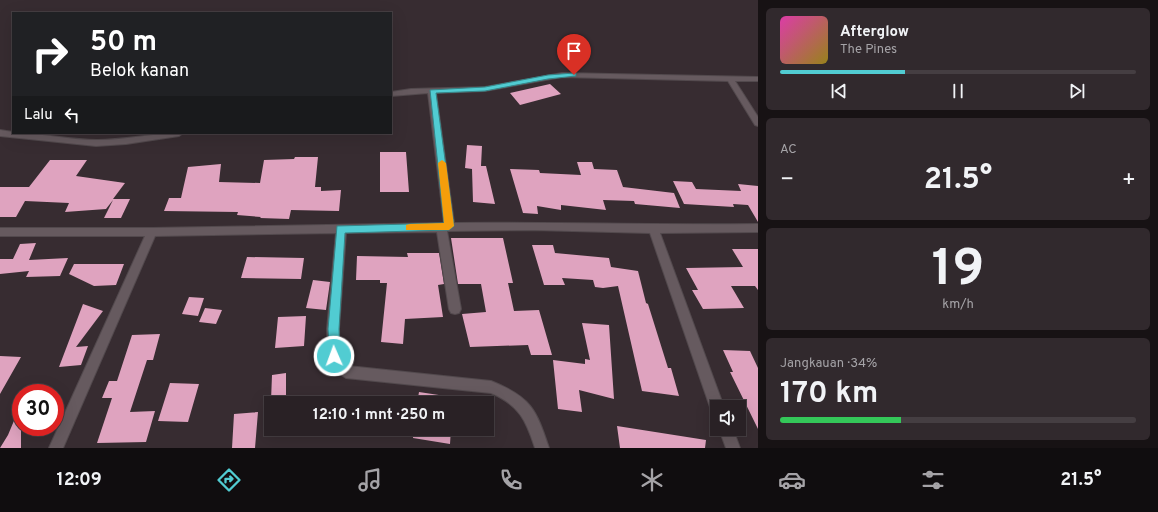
<!DOCTYPE html>
<html lang="id">
<head>
<meta charset="utf-8">
<style>
  :root { --surface:#292125; --page:#31292d; --text:#f1f3f6; --muted:#a5a3a7; --line:#453e42; --accent:#51ccd2 }
  body { margin:0; font-family:Overpass,sans-serif; background:var(--page); color:var(--text); height:100vh; display:flex; flex-direction:column; font-size:15px; white-space:nowrap }
  * { box-sizing:border-box; margin:0 }
  p { font-size:13px; color:var(--muted) }
  .icon { flex:none; width:22px; height:22px; fill:none; stroke:currentColor; stroke-width:2; stroke-linecap:round; stroke-linejoin:round }
  .map { position:relative; flex:1; overflow:hidden }
  .details { display:flex; flex-direction:column; gap:8px; padding:8px; background:#171214; width:400px }
  .details>* { flex:none }
  .top-card { position:absolute; left:12px; top:12px; width:380px; height:122px; border-radius:0px; box-shadow:0 4px 16px #0002,0 0 0 1px var(--line); background:#202124; color:#fff; overflow:hidden }
  .fabs { position:absolute; left:710px; top:400px; display:grid; gap:8px }
  .fabs a { display:grid; place-items:center; width:36px; height:36px; border-radius:0px; background:var(--surface); box-shadow:0 4px 16px #0002,0 0 0 1px var(--line); font-size:20px }
  .speed { position:absolute; left:12px; top:384px; display:flex; gap:8px; font-size:20px; font-weight:700; text-align:center }
  .speed>* { display:grid; place-content:center; width:52px; height:52px; border-radius:50%; background:var(--surface); box-shadow:0 4px 16px #0002,0 0 0 1px var(--line); line-height:1 }
  .speed .limit { border:6px solid #d22; background:#fff; color:#111 }
  .pin { position:absolute; display:grid; place-items:center; width:34px; height:34px; color:#fff; margin:-41px -17px; border-radius:50% 50% 50% 0; rotate:-45deg; box-shadow:0 0 4px #0007 }
  .pin .icon { rotate:45deg }
  .me { position:absolute; width:44px; margin:-22px; rotate:358deg; stroke-linejoin:round; filter:drop-shadow(0 0 3px #0008) }
  .turn { display:flex; align-items:center; gap:14px; height:84px; padding:0 12px; font-size:18px }
  .turn .icon { width:52px; height:52px; stroke-width:2.5 }
  .turn b { display:block; font-size:28px; line-height:34px }
  .then { display:flex; align-items:center; height:38px; padding:0 12px; background:#0003; gap:8px; font-size:15px }
  .big { font-size:30px; font-weight:700; line-height:1.1 }
  .details .card { flex:1; display:flex; flex-direction:column; justify-content:center; gap:6px; min-width:0; padding:0 14px; border-radius:6px; background:var(--page) }
  .details .dial { align-items:center; gap:0 }
  .dial b { font-size:52px; line-height:1 }
  .song { display:flex; align-items:center; gap:12px }
  .cover { width:48px; height:48px; border-radius:6px; background:linear-gradient(135deg,hsl(320 70% 55%),hsl(50 70% 35%)) }
  .played { height:4px; border-radius:2px; background:linear-gradient(90deg,var(--accent) 35%,var(--line) 35%) }
  .keys { display:flex; justify-content:space-around; direction:ltr }
  .heat { display:flex; justify-content:space-between; align-items:center; font-size:22px; direction:ltr }
  .charge { height:6px; border-radius:3px; background:linear-gradient(90deg,#34c759 34%,var(--line) 0) }
  .trip { position:absolute; left:264px; top:396px; width:230px; height:40px; border-radius:0px; background:var(--surface); box-shadow:0 4px 16px #0002,0 0 0 1px var(--line); font-weight:700; line-height:40px; text-align:center }
  .menu { display:flex; height:64px; justify-content:space-around; align-items:center; background:#100d0f; color:var(--muted) }
  .menu .icon { width:28px; height:28px }
  .menu .current { color:var(--accent) }
  .menu b { font-size:18px; color:var(--text) }
  main { display:flex; flex:1; min-height:0 }
  .map>svg:first-child { display:block }
  .building { fill:#dfa3bf }
  .lines { fill:none; stroke-linecap:round; stroke-linejoin:round }
  .minor-casing { stroke:#52494d; stroke-width:2 }
  .minor { fill:#665a5f; fill-rule:evenodd }
  .route { fill:#51ccd2; stroke:#358588 }
  .slow { fill:#f59e0b }
</style>
</head>
<body>
<main>
<div class="map">
<svg width="758" height="448" viewBox="0 0 758 448">
  <rect width="100%" height="100%" fill="#372c31"/>
  <path class="building" d="M550 84 561 94 520 105 510 93Z
    M467 145 482 146 481 166H486L495 204 473 202 472 169 465 168Z
    M380 152H406L409 192H380Z
    M295 157H318L315 187H321V191L341 190 339 211 291 210 289 219 260 218 261 217 237 215 238 212 164 211 169 198H181L188 167 221 164 219 182 260 183 264 160 294 159Z
    M50 160H87L76 176 125 183 113 199H130L121 218H104L113 200 106 209 65 212 69 203 25 201 16 217H0V187H29Z
    M577 162H592L594 169 617 170 623 187 674 193 680 208 635 204 634 201 603 200 606 210 561 205V210L537 206 538 214 523 213 510 169 539 170 540 173 581 175Z
    M673 181 692 182 696 189 741 191 738 184 758 186V222L748 205 733 204 734 207 684 204Z
    M451 238H503L513 283H508L514 311 539 310 552 355H531L528 345 470 347 462 314 486 312 481 284H458Z
    M36 243 29 260 68 258 60 276 26 277 29 271 0 274V259H13L20 244Z
    M532 245H553L555 253 609 258 611 267 638 271 646 303 648 304 668 368H671L679 396 642 391 618 286 603 288 595 287 593 280 562 278 565 285H544Z
    M732 249H758V290L755 286H731L744 308 703 309 692 290H698L686 268 743 267Z
    M407 253H439L444 284 438 285 443 317 405 319 403 344 381 342 387 283H380V280H356L357 256 408 257Z
    M247 257 304 258 301 279 241 278Z
    M74 264H124L116 285 94 286 69 274Z
    M313 280 330 282 326 310 306 308Z
    M189 297 204 298 198 316 182 314Z
    M83 304 103 311 76 347 88 346 81 365 59 367Z
    M205 308 222 310 216 324 199 322Z
    M306 316 304 346 275 348 278 317Z
    M582 323 609 325 614 399 579 390 582 412 558 409 553 360 585 364V359L590 360Z
    M160 334 153 360H147L130 412 155 411 146 442 97 443 112 398H102L109 381H117L132 335Z
    M723 350 750 351 758 368V429L730 372H733Z
    M0 356 21 357 0 394Z
    M286 373V399L271 401 272 375Z
    M170 383 199 384 188 422 158 421Z
    M419 392 452 397V403H417Z
    M21 404V448H0L8 435Z
    M258 412 255 448H232L234 414Z
    M617 426 706 440 705 448H620Z
    M414 429H451L450 444 413 438Z"/>
  <g class="lines">
    <g class="minor-casing">
      <path id="minor" d="M562 73 758 77V81H735L758 117V126L755 125 728 81 562 77 485 91 436 93 454 223C555 222 656 225 758 224V232L660 233 724 407H717V414L712 412 710 407 650 233 534 230 447 231 461 309 459 313 455 314 451 313 449 309 437 232 346 233 339 329 340 356 342 362 348 366 491 381C531 397 536 409 549 448H535C526 420 519 405 491 393L346 378 334 370 328 356 327 329 336 233 155 236 63 448H49L145 236H0V228H152L444 223 428 93 391 96V92L411 89 485 87Z
        M0 130 13 132V133C41 133 69 140 97 140 126 140 154 133 183 133L179 136 126 144 96 146 0 136Z
        M719 429H733L740 448H726Z"/>
    </g>
    <use href="#minor" class="minor"/>
  </g>
  <path class="route" d="M574 73H576V76L548 79 485 91 436 93 454 226 449 230 345 233 339 329 340 356 338 360 334 362 330 360 328 329 337 226 444 223 430 90 485 87 548 75Z"/>
  <path class="slow" d="M442 160 446 163 454 226 449 230H406V225L410 224 444 223 438 163Z"/>
</svg>
<div class="fabs">
<a><svg class="icon" aria-label="sound" viewBox="0 0 24 24"><path d="M4 9h4l5-4v14l-5-4H4zM17 9q2 3 0 6"/></svg></a>
</div>
<div class="speed"><div class="limit">30</div></div>
<div class="pin" style="left:574px;top:75px;background:#d93025"><svg class="icon" aria-label="arrive" viewBox="0 0 24 24"><path d="M6 21V4h12l-3 4 3 4H6"/></svg></div>
<svg class="me" style="left:334px;top:356px" viewBox="-20 -20 40 40"><circle r="17" fill="#51ccd2" stroke="#fff" stroke-width="3"/><path d="M0-11L8 9 0 5-8 9z" fill="#fff"/></svg>
<div class="trip">12:10 · 1 mnt · 250 m</div>
<div class="top-card">
<div class="turn"><svg class="icon" aria-label="right" viewBox="0 0 24 24"><path d="M7 20v-9h11M14 6l5 5-5 5"/></svg><div><b>50 m</b>Belok kanan</div></div>
<div class="then">Lalu<svg class="icon" aria-label="left" viewBox="0 0 24 24"><path d="M17 20v-9H6M10 6l-5 5 5 5"/></svg></div>
</div>
</div>
<section class="details">
<div class="card">
<div class="song"><i class="cover"></i><div><b>Afterglow</b><p>The Pines</p></div></div>
<div class="played"></div>
<div class="keys"><svg class="icon" aria-label="previous" viewBox="0 0 24 24"><path d="M18 5L8 12l10 7zM5 5v14"/></svg><svg class="icon" aria-label="pause" viewBox="0 0 24 24"><path d="M8 5v14M16 5v14"/></svg><svg class="icon" aria-label="next" viewBox="0 0 24 24"><path d="M6 5l10 7-10 7zM19 5v14"/></svg></div>
</div>
<div class="card"><p>AC</p>
<div class="heat"><a>−</a><b class="big">21.5°</b><a>+</a></div>
</div>
<div class="card dial"><b>19</b><p>km/h</p></div>
<div class="card"><p>Jangkauan · 34%</p><b class="big">170 km</b><div class="charge"></div></div>
</section>
</main>
<nav class="menu">
<b>12:09</b>
<svg class="icon current" aria-label="directions" viewBox="0 0 24 24"><path d="M12 3l9 9-9 9-9-9zM9 14v-3h6M13 9l2 2-2 2"/></svg>
<svg class="icon" aria-label="music" viewBox="0 0 24 24"><path d="M9 18V5l10-2v13"/><circle cx="6" cy="18" r="3"/><circle cx="16" cy="16" r="3"/></svg>
<svg class="icon" aria-label="phone" viewBox="0 0 24 24"><path d="M5 4h4l2 5-3 2q2 4 5 5l2-3 5 2v4C11 20 4 13 5 4z"/></svg>
<svg class="icon" aria-label="climate" viewBox="0 0 24 24"><path d="M12 3v18M4 7l16 10M4 17L20 7"/></svg>
<svg class="icon" aria-label="car" viewBox="0 0 24 24"><path d="M5 17H2v-5l4-1 3-4h7l3 4 3 1v5h-3M9 17h6M6 11h13"/><circle cx="7" cy="17" r="2"/><circle cx="17" cy="17" r="2"/></svg>
<svg class="icon" aria-label="filters" viewBox="0 0 24 24"><path d="M4 7h16M4 17h16"/><circle cx="9" cy="7" r="2"/><circle cx="15" cy="17" r="2"/></svg>
<b>21.5°</b>
</nav>
</body>
</html>
